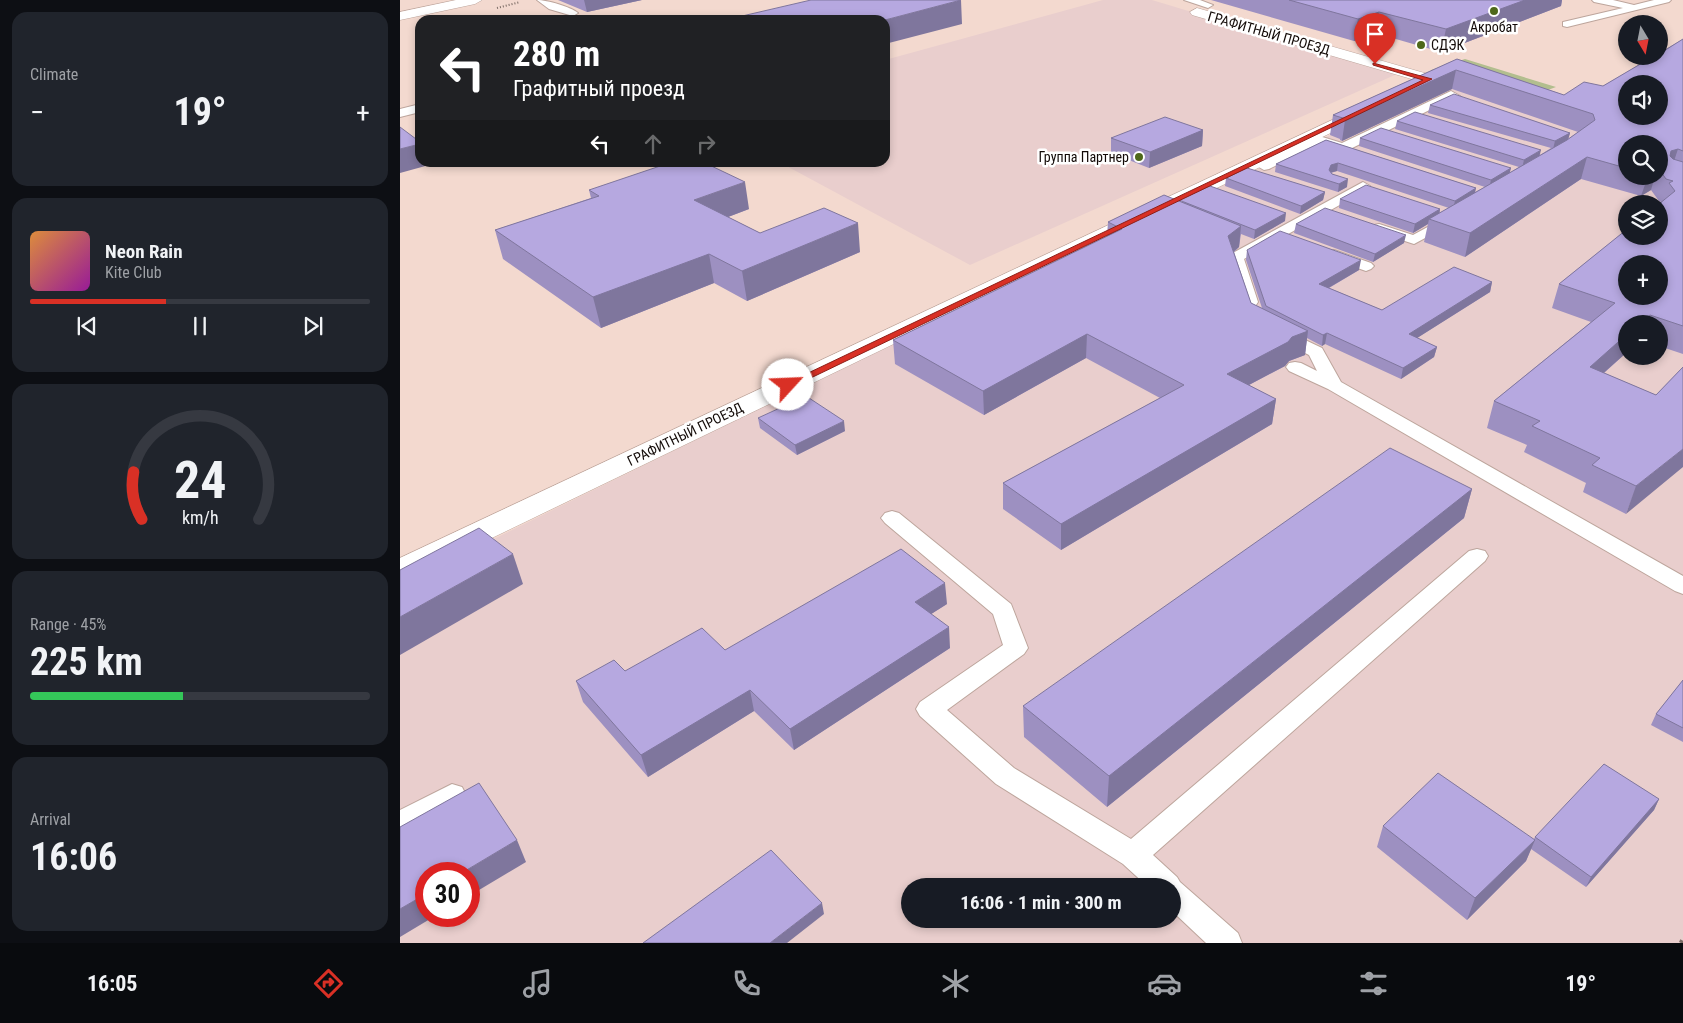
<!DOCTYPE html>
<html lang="en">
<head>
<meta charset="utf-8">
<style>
  :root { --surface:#171b24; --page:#20242c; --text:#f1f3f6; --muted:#9ea1a6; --line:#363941; --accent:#d93025 }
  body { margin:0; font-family:"Roboto Condensed",sans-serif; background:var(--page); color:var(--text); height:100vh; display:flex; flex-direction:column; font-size:19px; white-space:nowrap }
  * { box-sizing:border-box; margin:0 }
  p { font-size:16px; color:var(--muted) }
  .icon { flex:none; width:28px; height:28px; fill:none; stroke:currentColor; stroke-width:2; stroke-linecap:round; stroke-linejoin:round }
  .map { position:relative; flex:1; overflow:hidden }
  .sheet { display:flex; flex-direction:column; gap:12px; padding:12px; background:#0d0f14; width:400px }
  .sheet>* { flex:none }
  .guide { position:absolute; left:15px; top:15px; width:475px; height:152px; border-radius:15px; box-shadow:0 2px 8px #0003; background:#202124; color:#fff; overflow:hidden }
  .needle { width:32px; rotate:170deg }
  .fabs { position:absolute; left:1218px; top:15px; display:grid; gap:10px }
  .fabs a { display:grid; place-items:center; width:50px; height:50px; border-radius:50%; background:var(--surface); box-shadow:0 2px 8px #0003; font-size:25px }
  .speed { position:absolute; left:15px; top:862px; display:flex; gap:10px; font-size:25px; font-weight:700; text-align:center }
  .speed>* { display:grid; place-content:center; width:65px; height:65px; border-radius:50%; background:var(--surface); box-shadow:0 2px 8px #0003; line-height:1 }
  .speed .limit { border:8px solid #d22; background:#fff; color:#111 }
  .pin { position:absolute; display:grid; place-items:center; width:42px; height:42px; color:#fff; margin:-51px -21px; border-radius:50% 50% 50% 0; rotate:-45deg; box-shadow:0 0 5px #0007 }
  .pin .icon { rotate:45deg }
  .me { position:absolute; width:55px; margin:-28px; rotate:65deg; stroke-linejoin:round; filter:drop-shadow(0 0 4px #0008) }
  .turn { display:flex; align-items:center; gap:18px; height:105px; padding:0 15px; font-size:22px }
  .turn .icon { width:65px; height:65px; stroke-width:2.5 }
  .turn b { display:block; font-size:35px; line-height:42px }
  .lanes { display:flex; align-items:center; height:48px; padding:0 15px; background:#0003; justify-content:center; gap:25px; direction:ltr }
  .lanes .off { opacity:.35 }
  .big { font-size:38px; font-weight:700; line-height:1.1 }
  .sheet .tile { flex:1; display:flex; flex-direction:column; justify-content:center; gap:8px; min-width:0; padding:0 18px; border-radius:15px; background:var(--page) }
  .sheet .dial { align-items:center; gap:0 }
  .dial svg { height:130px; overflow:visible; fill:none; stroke:var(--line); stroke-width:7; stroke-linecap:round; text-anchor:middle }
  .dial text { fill:var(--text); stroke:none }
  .song { display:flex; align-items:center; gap:15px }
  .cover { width:60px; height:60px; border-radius:8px; background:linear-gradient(135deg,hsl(30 70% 55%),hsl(300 70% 35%)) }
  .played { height:5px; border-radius:2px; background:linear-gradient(90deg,var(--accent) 40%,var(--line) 40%) }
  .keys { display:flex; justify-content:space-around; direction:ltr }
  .heat { display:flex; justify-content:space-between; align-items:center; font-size:28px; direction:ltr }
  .charge { height:8px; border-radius:4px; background:linear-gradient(90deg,#34c759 45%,var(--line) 0) }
  .trip { position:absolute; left:501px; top:878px; width:280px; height:50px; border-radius:25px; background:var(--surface); box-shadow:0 2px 8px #0003; font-weight:700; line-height:50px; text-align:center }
  .dock { display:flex; height:80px; justify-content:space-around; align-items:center; background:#090b0e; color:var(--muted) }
  .dock .icon { width:35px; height:35px }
  .dock .selected { color:var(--accent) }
  .dock b { font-size:22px; color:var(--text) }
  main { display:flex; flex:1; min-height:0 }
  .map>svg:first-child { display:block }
  .industrial { fill:#e9cecd; fill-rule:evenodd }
  .green { fill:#b2be8e }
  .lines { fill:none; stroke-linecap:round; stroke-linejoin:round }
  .service-casing { stroke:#bda59c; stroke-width:2 }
  .minor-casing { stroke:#bda59c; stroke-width:1 }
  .secondary-casing { stroke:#bda59c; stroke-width:1 }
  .path-far1 { stroke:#7c6c65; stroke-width:2; stroke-dasharray:1 2; stroke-linecap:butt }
  .path { stroke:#7c6c65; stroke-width:4.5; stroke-dasharray:3 5; stroke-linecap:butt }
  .service { fill:#fff; fill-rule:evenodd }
  .minor { fill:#fff; fill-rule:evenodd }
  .secondary { fill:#fff; fill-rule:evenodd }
  .wall { fill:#9d90c1; fill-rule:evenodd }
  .shaded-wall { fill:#7f769d }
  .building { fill:#b6a8e0; stroke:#7f769d; fill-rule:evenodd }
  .route { fill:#d93025; stroke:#8d1f18 }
  .poi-dot { fill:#4e6819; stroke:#fff; stroke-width:2 }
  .labels { text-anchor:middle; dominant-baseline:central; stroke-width:5; stroke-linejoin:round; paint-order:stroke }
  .far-poi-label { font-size:14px; fill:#120a07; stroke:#fff }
  .far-street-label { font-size:14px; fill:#120a07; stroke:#fff }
</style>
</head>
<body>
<main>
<section class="sheet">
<div class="tile"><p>Climate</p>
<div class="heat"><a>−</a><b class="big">19°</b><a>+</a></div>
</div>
<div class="tile">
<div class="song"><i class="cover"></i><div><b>Neon Rain</b><p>Kite Club</p></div></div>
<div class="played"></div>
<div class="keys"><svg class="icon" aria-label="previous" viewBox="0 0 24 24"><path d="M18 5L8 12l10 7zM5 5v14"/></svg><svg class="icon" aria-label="pause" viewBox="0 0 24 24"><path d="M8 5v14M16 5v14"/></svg><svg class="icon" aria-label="next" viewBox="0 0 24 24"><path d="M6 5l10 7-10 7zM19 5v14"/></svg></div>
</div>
<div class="tile dial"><svg viewBox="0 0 100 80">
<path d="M14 69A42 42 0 1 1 86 69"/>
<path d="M14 69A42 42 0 0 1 9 40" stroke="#d93025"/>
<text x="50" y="56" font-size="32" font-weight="700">24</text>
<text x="50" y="72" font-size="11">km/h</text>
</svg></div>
<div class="tile"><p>Range · 45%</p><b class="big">225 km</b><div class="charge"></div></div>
<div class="tile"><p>Arrival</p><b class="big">16:06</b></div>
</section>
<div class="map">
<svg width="1283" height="943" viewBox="0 0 1283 943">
  <rect width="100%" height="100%" fill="#f3d9cf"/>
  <path class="industrial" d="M703 0H752L997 74 570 265 381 163 485 162V60Z
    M1052 78 1283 139V943H0V585L609 286ZM1226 144H1259V176H1226ZM1226 204H1259V236H1226ZM1226 264H1259V296H1226ZM1226 324H1259V356H1226ZM26 874H69V916H26ZM510 886H772V919H510Z"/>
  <path class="green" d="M1065 59 1156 87 1123 99 1031 70Z"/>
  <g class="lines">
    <g class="service-casing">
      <path id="service" d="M137 0C147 0 171 7 178 13L173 16 149 9Z
        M784 0H800L813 5 808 8Z
        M1192 0H1213L1234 5 1254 0H1271L1269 2 1167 27 1163 26V22L1223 8 1194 2Z
        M1051 91 1060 96 1058 98 1052 99 948 150 943 151 920 144 869 169 864 170 857 166 859 163 915 137 919 136 942 143Z
        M20 104V112L0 117V109Z
        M963 182 970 186 968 189 844 259 858 302 856 305H844L828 257 831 254Z
        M1048 216 1053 217 1055 220 1053 223 1014 244 974 231 972 228 974 225 979 224 1013 235Z
        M934 250 971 263 974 266 971 269 966 271 929 258 926 255 929 252Z
        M882 329 922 348 941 382 1283 576V594L1275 591 928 389 889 371 886 367 889 363 895 362 901 363 917 371 909 355 876 338 874 334 876 330Z
        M492 511 499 513 611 604 628 648 624 654 547 710 614 768 731 839 1069 551 1077 549 1085 551 1088 556 1085 561 753 855 777 877 780 882 838 933 842 943H806L772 911V886H747L723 864 596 784 520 716 516 709 520 702 603 645 593 614 485 523 481 518 485 513Z
        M52 784 62 787 66 795 62 803 0 835V810Z"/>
    </g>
    <g class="minor-casing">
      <path id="minor" d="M797 8 1035 76 1037 79 1035 82 1011 94H999L997 91 999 88 1015 80 792 15 790 12Z
        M964 105 970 106 972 110 970 114 11 577 0 580V558Z"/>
    </g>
    <g class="secondary-casing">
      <path id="secondary" d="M56 0H82L75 4 0 20V12Z"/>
    </g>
    <path class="path-far1" d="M97 8 120 2"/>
    <path class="path" d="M1281 943 1283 939"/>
    <use href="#service" class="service"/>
    <use href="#minor" class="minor"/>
    <use href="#secondary" class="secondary"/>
  </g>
  <path class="wall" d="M158 0H242L187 12Z
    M811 0H1162L1161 6 1041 52 975 33 954 41Z
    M1283 39V354L1259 346V324H1226V353L1204 373 1256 395 1283 367 1226 514 1183 492 1186 483 1124 452 1127 445 1087 428 1094 401 1191 322 1152 308 1159 284 1261 202 1259 201 1251 190 1241 196 1181 179 1065 257 1024 242 1028 224 1013 233 939 208 940 199 1040 209 1039 213 1049 208 937 171 931 173 947 187 938 192 875 172 876 164 926 140 1076 188 1075 192 1085 187 959 146 960 138 1111 168 1109 173 1119 167 995 129 997 121 1140 155 1151 148 1028 113 1030 105 1170 133 1168 139 1178 132 1052 89 942 141 940 140V139L930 135 933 115 1057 59 1164 95 1203 86ZM1226 144H1259V176H1226Z
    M803 130 802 146 749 168 711 153V138Z
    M826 178 925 192 923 200 900 214 825 186Z
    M189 190 349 209 328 217 360 233 460 252 347 301 314 283 201 328 103 259 95 230 191 198Z
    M779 201 885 221 854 239 841 234 839 247 834 252 851 303 862 308 846 260 847 250 959 270 929 288 982 310 1092 282 1090 292 1017 338 1037 347 1034 357 1001 379 925 344 922 346 907 338 905 355 889 361 885 366 849 385 876 399 872 424 661 550 603 509V483L760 398 686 358 584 415 495 364 493 340 707 236 708 222Z
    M896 224 1004 243 973 262 894 233Z
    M358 418 445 431 397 455 360 428Z
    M1072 489 1064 518 707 807 624 737 623 706Z
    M547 604 531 614 550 648 394 750 354 711 248 777 183 702 176 681Z
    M1283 680V742L1251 725 1256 714Z
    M1259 799 1254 810 1186 887 1131 849 1126 861 1067 920 977 847 983 826 1134 839 1135 837Z"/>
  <path class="shaded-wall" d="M184 0H242L187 12Z
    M561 0 562 24 485 44V20Z
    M1125 0H1162L1161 6 1041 52 1046 29Z
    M979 12 975 33 954 41 958 19Z
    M1056 70 1052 89 942 141 945 120Z
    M803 130 802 146 749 168 750 152Z
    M1170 133 1168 140 1153 149 1155 141Z
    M20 144V162H28L29 165 0 173V149Z
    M1278 149 1271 170 1264 172 1262 177 1271 151Z
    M1141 150 1139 158 1122 168 1124 160Z
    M1187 157 1181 179 1065 257 1070 233Z
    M938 163 937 171 929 173V170L931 165Z
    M1111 168 1109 176 1089 188 1091 180Z
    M1248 176H1255L1251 190 1241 196Z
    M948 179 947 187 938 192 939 184Z
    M345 182 349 209 299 228 294 200Z
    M1076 188 1074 196 1053 209 1055 201Z
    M925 192 923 200 900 214 901 206Z
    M1040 209 1039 218 1029 219 1028 224 1013 233 1015 224Z
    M886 213 885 221 854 239 855 230Z
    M458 223 460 252 347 301 342 271Z
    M841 226 839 247 826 258 828 236Z
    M1006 235 1004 243 973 262 975 254Z
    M309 254 314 283 201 328 193 297Z
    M961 260 959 270 918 294 919 284Z
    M1092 282 1090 292 1006 345 1009 334Z
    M1250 315 1247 324H1239Z
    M908 331 905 355 889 361 885 366 824 398 827 374 892 337Z
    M927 333 925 344 922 346 923 335Z
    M687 334 686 358 584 415 583 391Z
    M1226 335V353L1181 393 1190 367Z
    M1037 347 1034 357 1001 379 1003 368Z
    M876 399 872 424 661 550V524Z
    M444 421 445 431 397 455 395 445Z
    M1283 449V467L1226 514 1236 486Z
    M1072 489 1064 518 707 807 709 776Z
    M113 554 123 584 0 655V617Z
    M545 583 547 604 517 623 515 602Z
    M549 627 550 648 394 750 390 729Z
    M350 690 354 711 248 777 241 755Z
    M1259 799 1254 810 1186 887 1191 877Z
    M117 840 126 862 69 896V874H60Z
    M1135 840 1126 861 1067 920 1075 898Z
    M26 894V916H35L0 937V909Z
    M422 903 424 914 387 943H370Z"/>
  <path class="building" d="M411 0H561L485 20H325Z
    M889 0H1125L1046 29 979 12 958 19Z
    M1283 39V151L1278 149 1271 151 1270 156 1273 159 1283 162V326L1250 315 1239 324H1226V335L1190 367 1256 395 1283 367V449L1236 486 1192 465 1200 458 1132 426 1140 421 1094 401 1215 303 1159 284 1226 230V236H1259V204L1275 191 1269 183 1273 181 1266 179 1259 169V144H1226V168L1187 157 1070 233 1029 219 1167 140 1195 120 1193 114 1056 70 945 120H943L946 119 933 115 1057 59 1164 95 1184 82 1203 86 1254 56H1259V54ZM1226 84H1259V116H1226ZM1226 264H1259V296H1226Z
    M1054 94 1170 133 1155 141 1030 105Z
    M1015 112 1141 150 1124 160 997 121Z
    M765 117 803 130 750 152 711 138Z
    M0 127 20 142V144L0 149Z
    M981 128 1111 168 1091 180 960 138Z
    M926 140 1076 188 1055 201 938 163 931 165 929 170 932 174 948 179 939 184 876 164Z
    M272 162H303L345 182 294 200 360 233 424 208 458 223 342 271 309 254 193 297 95 230 199 196 189 190Z
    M847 168 925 192 901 206 826 178Z
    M966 185 1040 209 1015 224 940 199Z
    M810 186 886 213 855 230 779 200Z
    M764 195 841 226 828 236 851 303 908 331 892 337 888 342 827 374 876 399 661 524 603 483 784 385 687 334 583 391 493 340 722 229 708 222Z
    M925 208 1006 235 975 254 896 224Z
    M880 231 961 260 919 284 982 310 1054 267 1092 282 1009 334 1037 347 1003 368 927 333 923 335 866 306 847 250Z
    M406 396 444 421 395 445 358 418Z
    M990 448 1072 489 709 776 623 706Z
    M79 528 113 554 0 617V570Z
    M501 549 545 583 515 602 549 627 390 729 350 690 241 755 176 681 214 660 225 671 302 628 325 650Z
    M1283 680V728L1256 714Z
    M1204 764 1259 799 1191 877 1135 837Z
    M1038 773 1135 840 1075 898 983 826Z
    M79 783 117 840 60 874H26V894L0 909V827Z
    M371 850 422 903 370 943H243Z"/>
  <path class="route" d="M973 63 1032 79 392 387H385L383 385 1023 80 973 65Z"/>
  <g class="poi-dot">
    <circle cx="1094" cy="11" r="5"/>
    <circle cx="1021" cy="45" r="5"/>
    <circle cx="739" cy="157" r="5"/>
  </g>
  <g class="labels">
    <g class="far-poi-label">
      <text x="1094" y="27">Акробат</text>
      <text x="1031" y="45" text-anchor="start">СДЭК</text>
      <text x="729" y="157" text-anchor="end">Группа Партнер</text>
    </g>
    <g class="far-street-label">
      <text transform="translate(869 33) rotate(16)">ГРАФИТНЫЙ ПРОЕЗД</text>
      <text transform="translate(285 434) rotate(-26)">ГРАФИТНЫЙ ПРОЕЗД</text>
    </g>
  </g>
</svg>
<div class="fabs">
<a><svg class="needle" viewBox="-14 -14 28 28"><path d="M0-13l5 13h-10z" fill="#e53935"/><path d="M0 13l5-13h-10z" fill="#9ea1a6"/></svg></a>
<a><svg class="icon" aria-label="sound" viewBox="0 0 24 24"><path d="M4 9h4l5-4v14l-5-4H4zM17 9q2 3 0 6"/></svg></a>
<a><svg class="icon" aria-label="search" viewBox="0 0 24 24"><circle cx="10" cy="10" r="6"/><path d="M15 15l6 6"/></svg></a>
<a><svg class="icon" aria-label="layers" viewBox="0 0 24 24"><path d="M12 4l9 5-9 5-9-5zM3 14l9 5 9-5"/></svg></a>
<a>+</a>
<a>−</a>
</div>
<div class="speed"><div class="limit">30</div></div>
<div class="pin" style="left:975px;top:64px;background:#d93025"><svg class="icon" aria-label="arrive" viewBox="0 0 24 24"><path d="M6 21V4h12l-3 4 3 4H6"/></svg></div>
<svg class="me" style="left:388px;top:385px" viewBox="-20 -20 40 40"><circle r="19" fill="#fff"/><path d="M0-13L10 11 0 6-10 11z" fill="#d93025"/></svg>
<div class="trip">16:06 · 1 min · 300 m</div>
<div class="guide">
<div class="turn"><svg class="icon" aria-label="left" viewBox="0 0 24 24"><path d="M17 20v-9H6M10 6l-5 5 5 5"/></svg><div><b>280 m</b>Графитный проезд</div></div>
<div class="lanes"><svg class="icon" aria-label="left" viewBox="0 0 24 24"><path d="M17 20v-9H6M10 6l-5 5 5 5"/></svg><svg class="icon off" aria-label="ahead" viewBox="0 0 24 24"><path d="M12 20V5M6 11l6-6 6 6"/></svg><svg class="icon off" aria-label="right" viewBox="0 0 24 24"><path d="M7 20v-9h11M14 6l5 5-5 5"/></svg></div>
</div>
</div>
</main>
<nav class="dock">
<b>16:05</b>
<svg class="icon selected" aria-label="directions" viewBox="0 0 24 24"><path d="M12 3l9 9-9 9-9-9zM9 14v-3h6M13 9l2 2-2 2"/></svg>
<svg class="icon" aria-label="music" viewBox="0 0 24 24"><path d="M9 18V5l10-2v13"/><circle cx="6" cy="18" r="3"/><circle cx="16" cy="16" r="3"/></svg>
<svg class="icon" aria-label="phone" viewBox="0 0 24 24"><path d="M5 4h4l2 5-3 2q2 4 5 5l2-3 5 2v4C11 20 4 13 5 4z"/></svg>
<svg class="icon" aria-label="climate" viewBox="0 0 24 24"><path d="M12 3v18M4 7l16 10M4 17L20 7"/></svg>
<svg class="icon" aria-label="car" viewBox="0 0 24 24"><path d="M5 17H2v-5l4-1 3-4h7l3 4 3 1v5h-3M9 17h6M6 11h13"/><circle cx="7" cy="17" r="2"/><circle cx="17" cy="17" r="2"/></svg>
<svg class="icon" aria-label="filters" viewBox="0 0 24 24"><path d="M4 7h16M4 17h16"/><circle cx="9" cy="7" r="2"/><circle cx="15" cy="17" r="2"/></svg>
<b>19°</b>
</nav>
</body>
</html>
